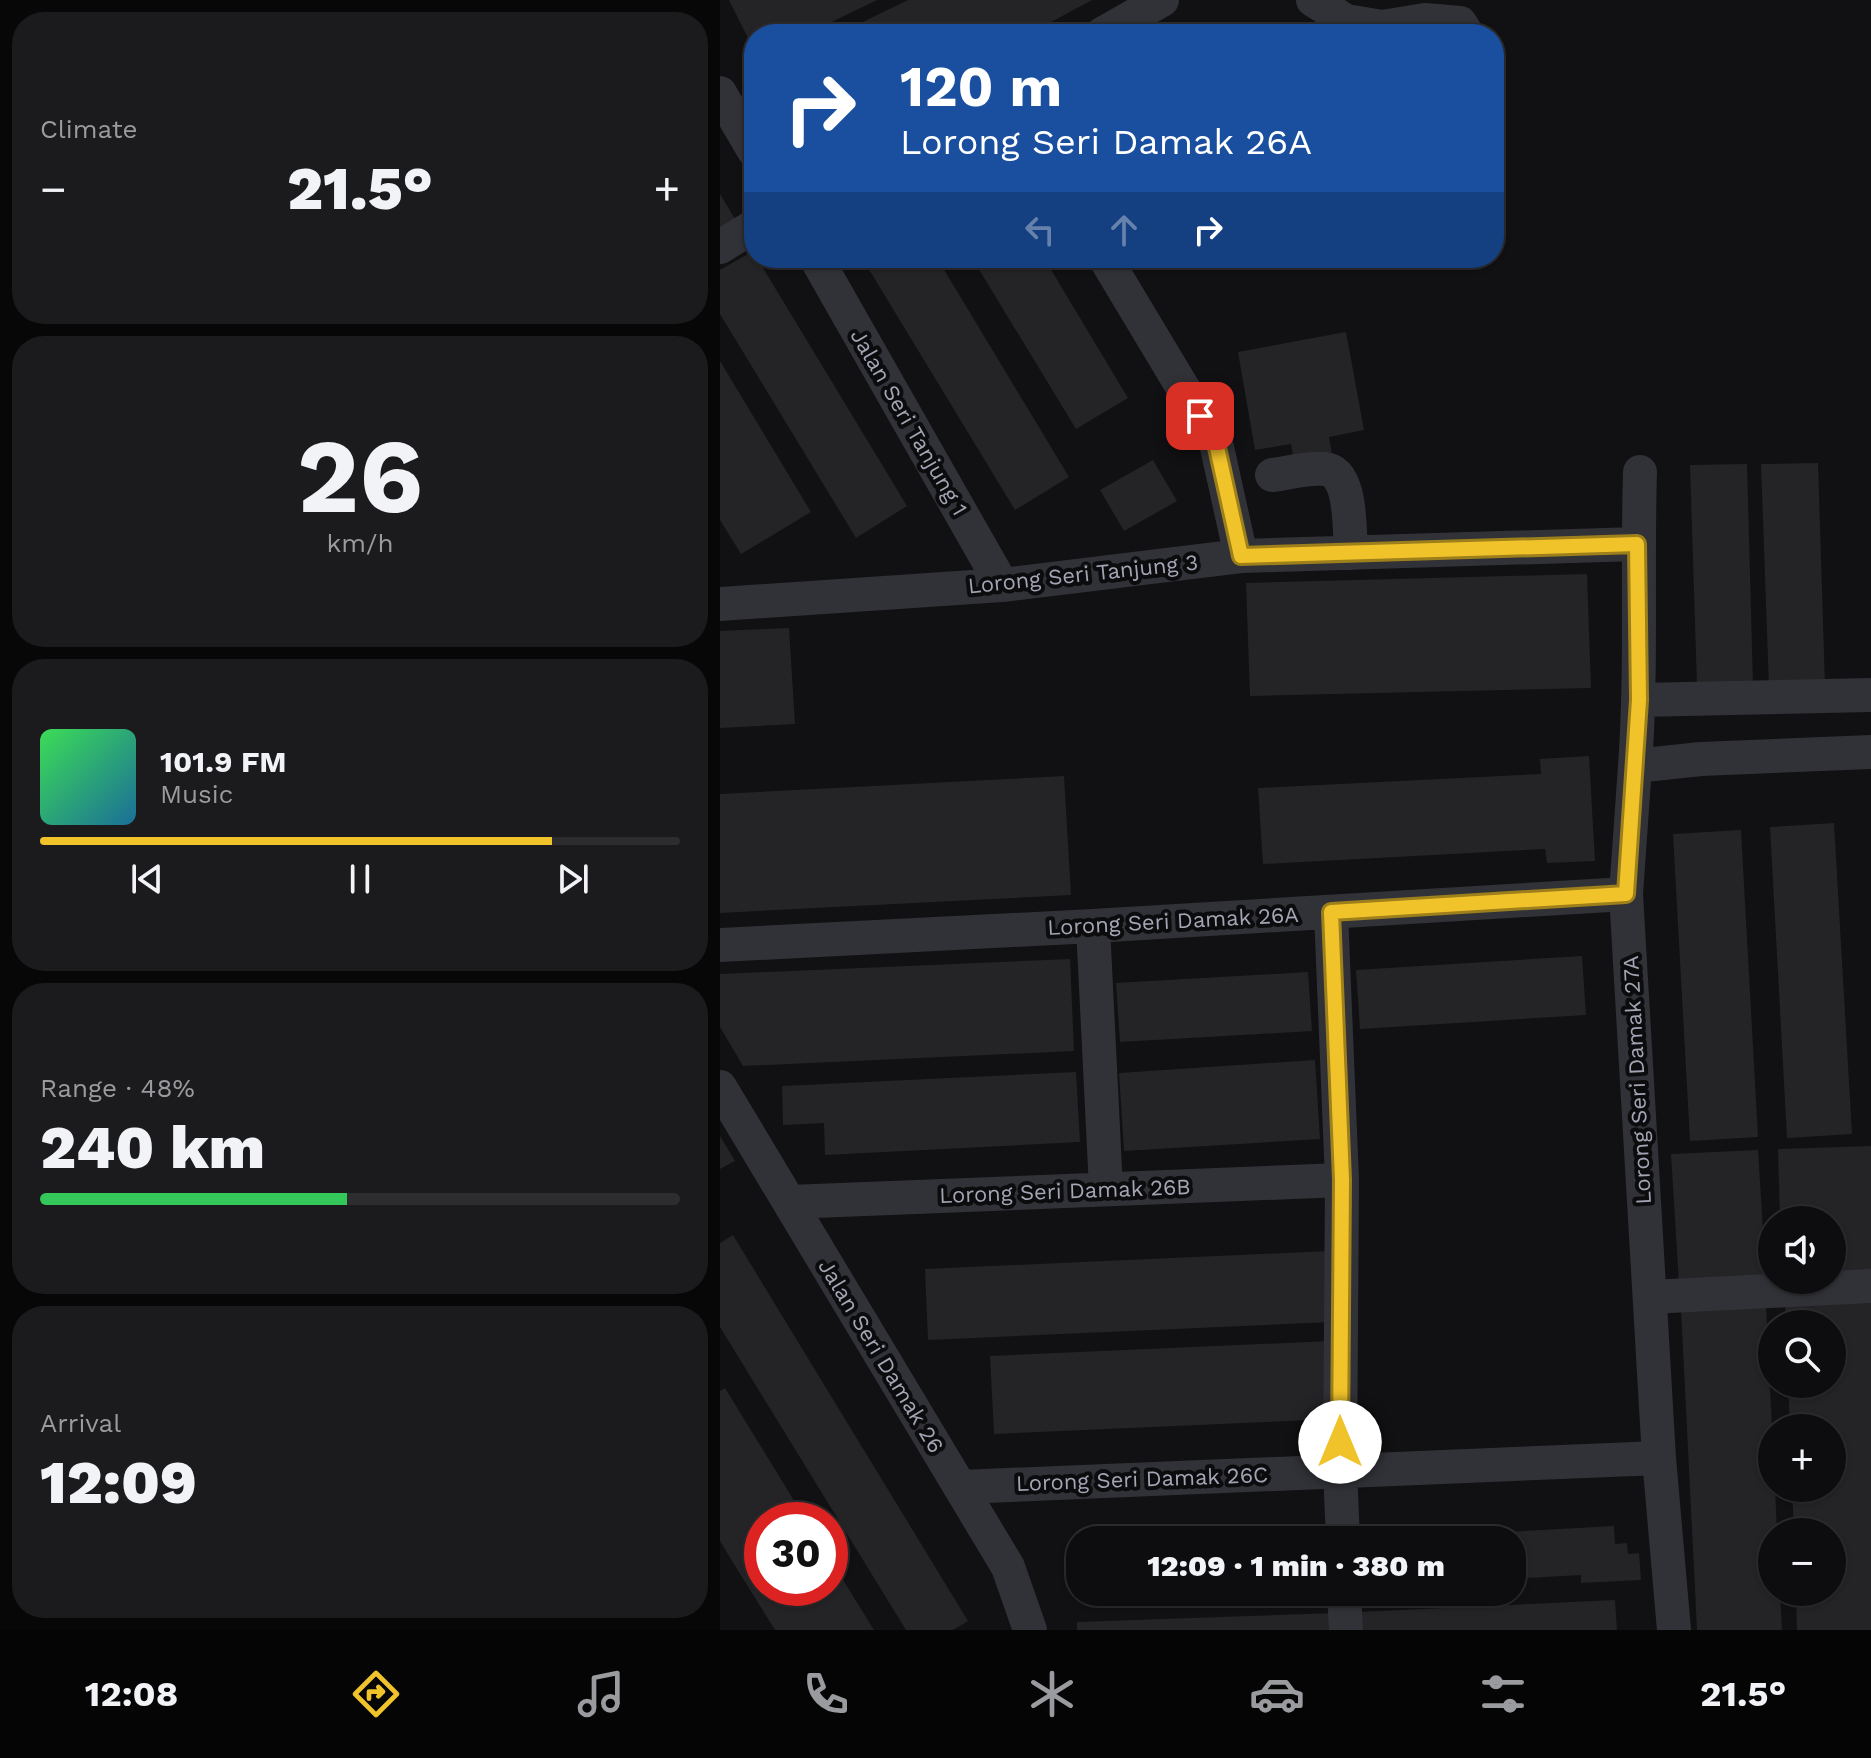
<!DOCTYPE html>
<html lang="en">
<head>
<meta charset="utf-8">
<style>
  :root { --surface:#0d0c0e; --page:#1b1a1c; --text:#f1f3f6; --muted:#9a9b9e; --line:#2d2c2e; --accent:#f1c32a }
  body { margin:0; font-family:"Work Sans",sans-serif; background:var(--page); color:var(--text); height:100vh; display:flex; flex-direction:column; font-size:30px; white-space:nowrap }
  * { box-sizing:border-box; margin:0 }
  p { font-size:26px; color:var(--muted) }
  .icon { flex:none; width:44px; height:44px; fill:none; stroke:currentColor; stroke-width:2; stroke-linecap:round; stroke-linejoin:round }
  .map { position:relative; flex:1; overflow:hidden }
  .sheet { display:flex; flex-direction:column; gap:12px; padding:12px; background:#070708; width:720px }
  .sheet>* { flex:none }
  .hud { position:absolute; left:24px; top:24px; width:760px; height:244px; border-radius:32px; box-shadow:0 2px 6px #0004,0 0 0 2px var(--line); background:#1a4fa0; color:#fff; overflow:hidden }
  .controls { position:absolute; left:1038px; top:1206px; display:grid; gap:16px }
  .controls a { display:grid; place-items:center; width:88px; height:88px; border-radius:50%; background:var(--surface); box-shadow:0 2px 6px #0004,0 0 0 2px var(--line); font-size:40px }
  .speed { position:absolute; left:24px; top:1502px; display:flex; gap:16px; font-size:40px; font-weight:700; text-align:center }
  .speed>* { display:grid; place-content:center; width:104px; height:104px; border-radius:50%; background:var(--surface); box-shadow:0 2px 6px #0004,0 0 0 2px var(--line); line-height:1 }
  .speed .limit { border:12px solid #d22; background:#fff; color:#111 }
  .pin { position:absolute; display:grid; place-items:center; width:68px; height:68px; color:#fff; margin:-34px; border-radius:16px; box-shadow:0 4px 12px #0006 }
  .me { position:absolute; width:88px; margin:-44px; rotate:0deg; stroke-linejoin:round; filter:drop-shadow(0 0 6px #0008) }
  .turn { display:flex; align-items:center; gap:28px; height:168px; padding:0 24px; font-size:36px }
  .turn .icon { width:104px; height:104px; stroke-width:2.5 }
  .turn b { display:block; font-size:56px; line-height:68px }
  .lanes { display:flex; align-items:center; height:76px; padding:0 24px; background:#0003; justify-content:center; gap:40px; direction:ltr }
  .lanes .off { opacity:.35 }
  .big { font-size:60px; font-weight:800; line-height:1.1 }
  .sheet .widget { flex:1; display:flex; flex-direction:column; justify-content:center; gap:12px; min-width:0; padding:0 28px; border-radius:32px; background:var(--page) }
  .sheet .dial { align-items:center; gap:0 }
  .dial b { font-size:104px; line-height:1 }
  .song { display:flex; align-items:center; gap:24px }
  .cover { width:96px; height:96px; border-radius:12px; background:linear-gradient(135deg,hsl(130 70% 55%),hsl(200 70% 35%)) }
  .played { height:8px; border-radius:4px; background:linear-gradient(90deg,var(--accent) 80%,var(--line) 80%) }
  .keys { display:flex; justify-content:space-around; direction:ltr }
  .heat { display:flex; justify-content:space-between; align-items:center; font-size:44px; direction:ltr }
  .charge { height:12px; border-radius:6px; background:linear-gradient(90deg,#34c759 48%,var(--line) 0) }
  .trip { position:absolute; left:346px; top:1526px; width:460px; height:80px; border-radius:32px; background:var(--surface); box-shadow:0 2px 6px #0004,0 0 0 2px var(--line); font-weight:800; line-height:80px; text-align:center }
  .tabs { display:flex; height:128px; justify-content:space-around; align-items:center; background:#050506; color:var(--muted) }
  .tabs .icon { width:56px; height:56px }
  .tabs .active { color:var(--accent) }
  .tabs b { font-size:36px; color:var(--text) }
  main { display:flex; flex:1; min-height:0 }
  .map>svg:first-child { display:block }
  .building { fill:#242326 }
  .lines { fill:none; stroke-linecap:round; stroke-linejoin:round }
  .minor { stroke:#313237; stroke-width:34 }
  .route-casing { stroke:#9d7f1b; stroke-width:20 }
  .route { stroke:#f1c32a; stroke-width:14 }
  .labels { text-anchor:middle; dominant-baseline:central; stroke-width:8; stroke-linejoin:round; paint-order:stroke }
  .street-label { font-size:22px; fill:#a2a5b3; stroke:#0c0b0d }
</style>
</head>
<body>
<main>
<section class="sheet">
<div class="widget"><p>Climate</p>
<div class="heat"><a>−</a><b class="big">21.5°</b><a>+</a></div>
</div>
<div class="widget dial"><b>26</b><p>km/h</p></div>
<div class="widget">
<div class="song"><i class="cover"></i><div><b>101.9 FM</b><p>Music</p></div></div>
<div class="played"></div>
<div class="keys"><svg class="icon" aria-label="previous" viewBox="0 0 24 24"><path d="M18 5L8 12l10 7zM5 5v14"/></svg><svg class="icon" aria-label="pause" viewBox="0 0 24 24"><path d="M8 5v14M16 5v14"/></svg><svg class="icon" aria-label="next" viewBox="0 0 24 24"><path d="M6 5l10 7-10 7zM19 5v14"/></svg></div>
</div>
<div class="widget"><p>Range · 48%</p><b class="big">240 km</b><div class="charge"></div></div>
<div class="widget"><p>Arrival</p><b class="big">12:09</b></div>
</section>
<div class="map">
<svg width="1151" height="1630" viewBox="0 0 1151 1630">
  <rect width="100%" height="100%" fill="#111012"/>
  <path class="building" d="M9 0H157L87 34H34V50Z
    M188 0H372L309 34H118Z
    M0 194 24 234 0 248Z
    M33 251 34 258H37L187 506 136 538 0 314V270Z
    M142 258H217L349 477 295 510Z
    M252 258H324L408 398 356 429Z
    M626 332 644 430 609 437 612 454 574 461 571 444 535 450 518 352Z
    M0 361 91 512 21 554 0 520Z
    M433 460 457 501 404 531 380 490Z
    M1098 463 1105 686 1049 688 1041 464Z
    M1027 464 1033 685 977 686 970 465Z
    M867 574 871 688 530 696 526 583Z
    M69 628 75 724 0 728V631Z
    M869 756 875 861 827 863 825 849 543 864 538 788 821 774 820 759Z
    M344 776 351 895 0 913V794Z
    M1114 823 1132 1134 1067 1138 1050 827Z
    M1021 830 1038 1137 970 1141 953 834Z
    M862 956 866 1015 640 1029 636 970Z
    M350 959 354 1051 23 1066 0 1027V974Z
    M588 972 592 1031 400 1042 396 983Z
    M595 1060 600 1139 404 1151 399 1073Z
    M356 1072 360 1142 105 1155 104 1123 63 1125 62 1086Z
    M0 1136 15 1161 0 1169Z
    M1151 1146V1275L1112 1276V1220H1060L1058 1149Z
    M1038 1150 1046 1279 959 1284 951 1154Z
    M13 1235 248 1621 233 1630H186L0 1327V1243Z
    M609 1251 612 1322 208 1340 205 1269Z
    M1151 1301V1630H1077L1076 1592H1112V1532H1074L1072 1488H1112V1428H1070L1068 1384H1112V1324H1066L1065 1304Z
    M1046 1306 1052 1428V1488H1055L1057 1532H1052V1592H1060L1062 1630H977L961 1309Z
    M610 1341 614 1419 274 1434 270 1356Z
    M5 1388 86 1520H42V1588H110V1559L154 1630H55L12 1561 0 1541V1391Z
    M894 1526 895 1544 907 1543 908 1554 919 1553 921 1580 861 1583V1575L792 1579V1540H679V1538Z
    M607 1528V1540H403V1538Z
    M354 1540H360V1592H493V1595L358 1601Z
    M895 1600 897 1630H638L637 1612Z
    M615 1613 616 1630H357V1622Z"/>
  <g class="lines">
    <path class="minor" d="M593 0 626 21 662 27 705 20 740 23 747 34
      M382 34 442 0
      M0 93 34 151
      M0 247 34 226
      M96 258 282 585
      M385 258 496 443 521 556
      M552 475C569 473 588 467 604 469 633 471 629 531 631 553
      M0 604 282 585 521 556 917 544
      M919 700 1151 695
      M915 766C922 668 917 570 920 472
      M611 912 622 1180 620 1471 623 1540
      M373 926 386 1189
      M0 945 373 926 906 894
      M0 1087 288 1567 310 1630
      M69 1202 622 1180
      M930 1297 1151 1286
      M241 1487 939 1458
      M624 1592 626 1630
      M954 1630 939 1458 906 894 915 766 981 759 1151 752"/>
  </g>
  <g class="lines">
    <g class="route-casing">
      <path id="route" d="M480 416 496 443 521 556 917 544 919 700 906 894 611 912 622 1180 620 1442"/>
    </g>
    <use href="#route" class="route"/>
  </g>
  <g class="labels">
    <g class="street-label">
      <text transform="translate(189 422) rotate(60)">Jalan Seri Tanjung 1</text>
      <text transform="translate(363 574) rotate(-6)">Lorong Seri Tanjung 3</text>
      <text transform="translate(453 921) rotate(-3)">Lorong Seri Damak 26A</text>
      <text transform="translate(917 1080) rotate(-93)">Lorong Seri Damak 27A</text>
      <text transform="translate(345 1191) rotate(-2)">Lorong Seri Damak 26B</text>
      <text transform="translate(161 1356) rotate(59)">Jalan Seri Damak 26</text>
      <text transform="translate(422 1479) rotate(-2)">Lorong Seri Damak 26C</text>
    </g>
  </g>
</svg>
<div class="controls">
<a><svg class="icon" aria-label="sound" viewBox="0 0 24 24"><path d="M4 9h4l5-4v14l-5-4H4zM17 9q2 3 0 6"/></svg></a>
<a><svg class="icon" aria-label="search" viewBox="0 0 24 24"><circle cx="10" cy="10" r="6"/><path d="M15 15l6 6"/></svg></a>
<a>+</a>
<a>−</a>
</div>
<div class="speed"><div class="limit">30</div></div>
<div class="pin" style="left:480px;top:416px;background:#d93025"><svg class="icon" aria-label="arrive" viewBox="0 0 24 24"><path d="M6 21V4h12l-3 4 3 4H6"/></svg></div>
<svg class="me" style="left:620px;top:1442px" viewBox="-20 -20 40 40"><circle r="19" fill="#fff"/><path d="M0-13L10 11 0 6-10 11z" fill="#f1c32a"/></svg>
<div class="trip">12:09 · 1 min · 380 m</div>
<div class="hud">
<div class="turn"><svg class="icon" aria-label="right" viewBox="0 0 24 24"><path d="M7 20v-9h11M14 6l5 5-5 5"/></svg><div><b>120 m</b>Lorong Seri Damak 26A</div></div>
<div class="lanes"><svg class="icon off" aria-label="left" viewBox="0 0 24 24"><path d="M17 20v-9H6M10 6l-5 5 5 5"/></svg><svg class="icon off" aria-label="ahead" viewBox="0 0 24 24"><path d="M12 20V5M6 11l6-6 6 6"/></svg><svg class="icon" aria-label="right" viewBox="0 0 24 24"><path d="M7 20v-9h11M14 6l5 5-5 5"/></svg></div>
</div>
</div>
</main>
<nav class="tabs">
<b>12:08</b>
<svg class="icon active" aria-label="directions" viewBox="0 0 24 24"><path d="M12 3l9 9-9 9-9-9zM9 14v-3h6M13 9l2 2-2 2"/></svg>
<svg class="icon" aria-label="music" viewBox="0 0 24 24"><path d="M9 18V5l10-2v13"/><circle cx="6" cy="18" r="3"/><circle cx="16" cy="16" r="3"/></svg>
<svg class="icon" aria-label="phone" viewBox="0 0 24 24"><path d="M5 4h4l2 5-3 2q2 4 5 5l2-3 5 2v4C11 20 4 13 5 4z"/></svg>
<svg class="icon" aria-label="climate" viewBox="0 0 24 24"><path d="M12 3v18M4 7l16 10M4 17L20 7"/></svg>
<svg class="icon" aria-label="car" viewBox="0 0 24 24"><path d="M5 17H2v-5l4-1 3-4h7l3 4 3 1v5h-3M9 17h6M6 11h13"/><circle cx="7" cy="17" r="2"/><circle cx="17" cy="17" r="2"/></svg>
<svg class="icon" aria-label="filters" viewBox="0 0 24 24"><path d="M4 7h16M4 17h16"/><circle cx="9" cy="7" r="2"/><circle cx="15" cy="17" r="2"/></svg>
<b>21.5°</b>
</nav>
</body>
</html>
